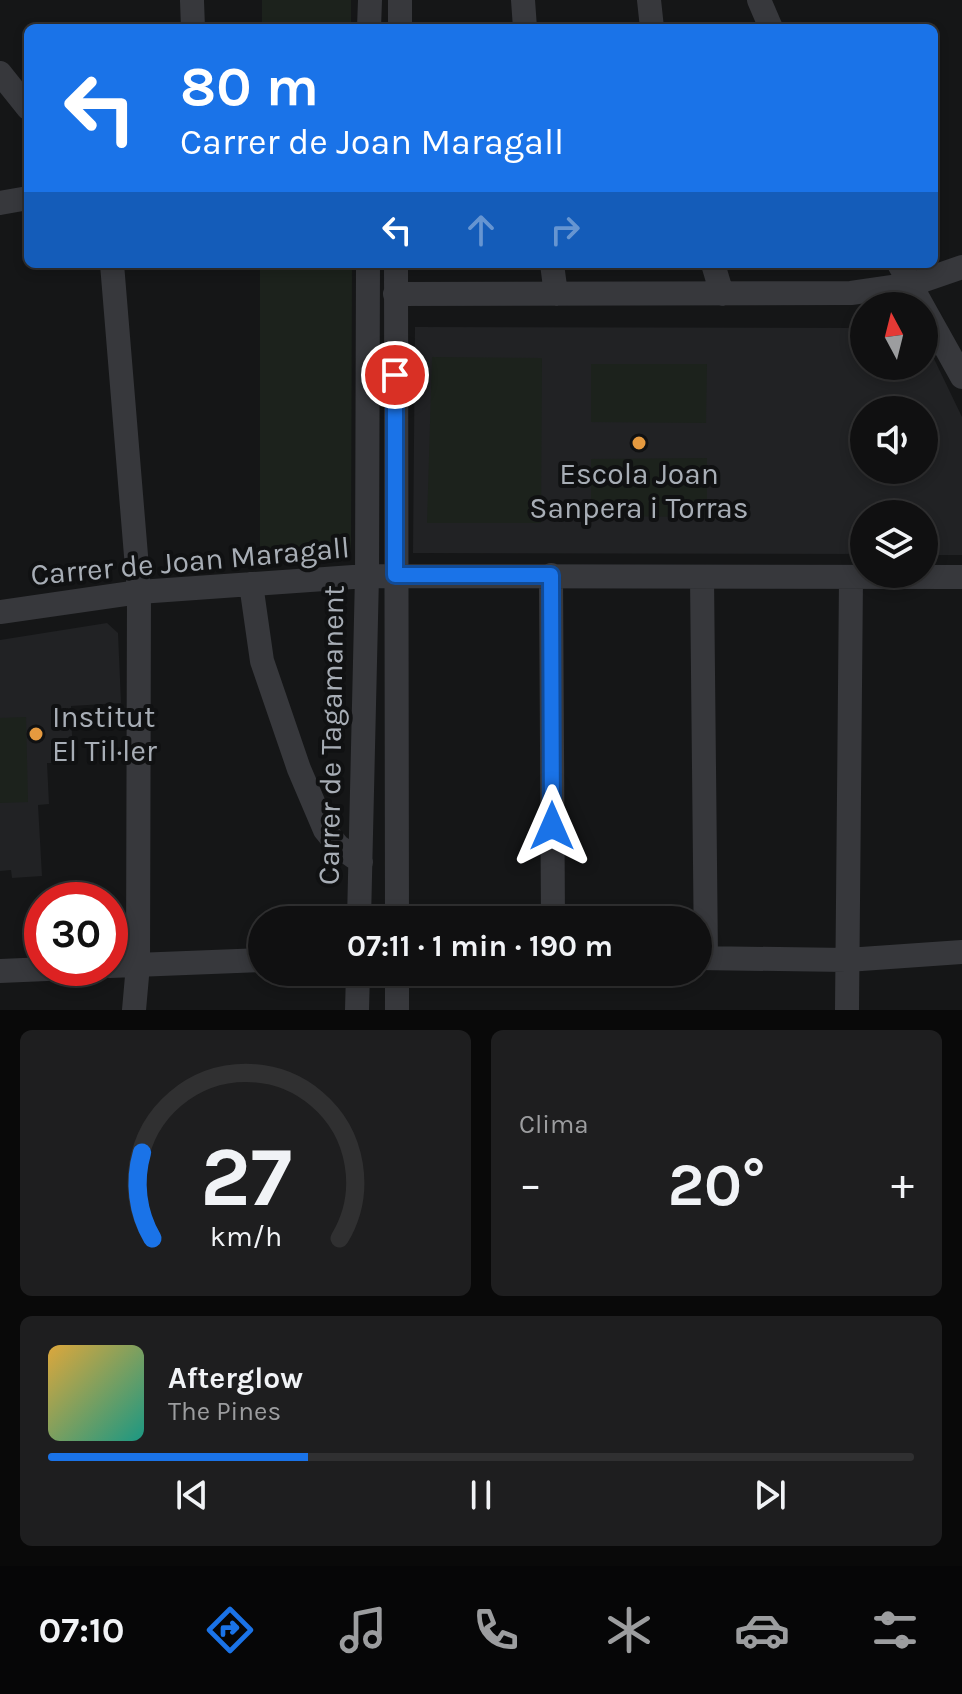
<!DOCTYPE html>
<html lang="es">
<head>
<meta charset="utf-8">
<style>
  :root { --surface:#101011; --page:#1e1e1f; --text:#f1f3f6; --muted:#9c9d9f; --line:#303031; --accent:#1a73e8 }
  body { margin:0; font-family:Karla,sans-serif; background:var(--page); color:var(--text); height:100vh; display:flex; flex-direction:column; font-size:30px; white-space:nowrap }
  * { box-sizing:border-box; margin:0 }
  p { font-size:26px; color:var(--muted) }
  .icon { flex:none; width:44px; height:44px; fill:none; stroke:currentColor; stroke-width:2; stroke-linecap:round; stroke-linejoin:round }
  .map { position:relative; height:1010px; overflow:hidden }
  .side { display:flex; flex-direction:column; gap:20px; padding:20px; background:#090909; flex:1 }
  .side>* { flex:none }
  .hud { position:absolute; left:24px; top:24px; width:914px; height:244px; border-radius:12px; box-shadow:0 4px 12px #0003,0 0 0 2px var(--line); background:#1a73e8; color:#fff; overflow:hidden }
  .needle { width:52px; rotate:353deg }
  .buttons { position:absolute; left:850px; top:292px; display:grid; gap:16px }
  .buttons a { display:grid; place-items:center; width:88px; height:88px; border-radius:50%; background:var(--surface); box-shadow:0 4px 12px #0003,0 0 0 2px var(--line); font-size:40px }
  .speed { position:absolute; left:24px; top:882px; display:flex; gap:16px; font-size:40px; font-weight:700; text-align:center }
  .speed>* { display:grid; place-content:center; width:104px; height:104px; border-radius:50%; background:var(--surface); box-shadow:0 4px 12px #0003,0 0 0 2px var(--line); line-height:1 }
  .speed .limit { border:12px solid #d22; background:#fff; color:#111 }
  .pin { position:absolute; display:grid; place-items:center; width:68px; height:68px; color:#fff; margin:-34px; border:4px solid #fff; border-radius:50%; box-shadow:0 2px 8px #0007 }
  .me { position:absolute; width:88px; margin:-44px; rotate:0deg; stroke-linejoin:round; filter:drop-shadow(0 0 6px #0008) }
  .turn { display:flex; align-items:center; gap:28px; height:168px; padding:0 24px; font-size:36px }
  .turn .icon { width:104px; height:104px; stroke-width:2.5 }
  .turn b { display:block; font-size:56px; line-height:68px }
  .lanes { display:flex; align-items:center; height:76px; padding:0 24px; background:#0003; justify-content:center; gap:40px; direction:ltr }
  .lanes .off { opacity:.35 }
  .big { font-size:60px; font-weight:700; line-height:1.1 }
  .side .tile { flex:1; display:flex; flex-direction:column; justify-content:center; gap:12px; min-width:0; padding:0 28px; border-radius:12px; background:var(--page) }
  .side .dial { align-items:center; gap:0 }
  .dial svg { height:208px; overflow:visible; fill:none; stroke:var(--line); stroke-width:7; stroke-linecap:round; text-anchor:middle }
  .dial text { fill:var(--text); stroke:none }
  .song { display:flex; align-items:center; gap:24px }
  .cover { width:96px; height:96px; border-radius:12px; background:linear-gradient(135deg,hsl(40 70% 55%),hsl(170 70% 35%)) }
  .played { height:8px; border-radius:4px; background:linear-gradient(90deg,var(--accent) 30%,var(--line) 30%) }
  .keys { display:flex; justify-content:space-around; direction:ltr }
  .heat { display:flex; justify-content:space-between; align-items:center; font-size:44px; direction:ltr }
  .side .tiles { flex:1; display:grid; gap:20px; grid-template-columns:1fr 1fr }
  .tile:last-child { grid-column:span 2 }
  .trip { position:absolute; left:248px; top:906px; width:464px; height:80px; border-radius:40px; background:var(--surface); box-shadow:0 4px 12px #0003,0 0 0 2px var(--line); font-weight:700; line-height:80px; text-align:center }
  .menu { display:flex; height:128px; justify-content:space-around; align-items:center; background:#060607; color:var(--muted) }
  .menu .icon { width:56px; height:56px }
  .menu .current { color:var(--accent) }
  .menu b { font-size:36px; color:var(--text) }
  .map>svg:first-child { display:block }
  .built { fill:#212224; fill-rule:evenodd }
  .green { fill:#1c221c }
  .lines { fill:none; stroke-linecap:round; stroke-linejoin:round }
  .minor { stroke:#37383c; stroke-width:24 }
  .route-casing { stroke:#114b97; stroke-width:20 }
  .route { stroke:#1a73e8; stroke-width:14 }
  .poi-dot { fill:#e69a3f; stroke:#101112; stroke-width:3 }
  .labels { text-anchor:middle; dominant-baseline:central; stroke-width:8; stroke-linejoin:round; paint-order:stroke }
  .poi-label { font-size:30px; fill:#a8aeb6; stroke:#101112 }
  .street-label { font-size:30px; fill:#a8aeb6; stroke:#101112 }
</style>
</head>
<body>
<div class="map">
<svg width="962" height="1010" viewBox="0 0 962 1010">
  <rect width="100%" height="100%" fill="#151617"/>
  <path class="built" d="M415 327 864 328V366H924V338L962 417V555H924V514H864V554L413 553ZM864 410H924V470H864Z
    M107 623 118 633 121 703 71 706 73 763H47L49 804 38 805 42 876 12 878 11 870 0 871V640Z"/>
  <path class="green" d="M262 0H351V28H262Z
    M260 264H352L351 552 260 561Z
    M432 357 542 358 541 523H427Z
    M591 364H707L706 423 591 422Z
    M707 458V517L591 516V459Z
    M26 717 28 802 0 803V718Z"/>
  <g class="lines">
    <path class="minor" d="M523 0 525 28
      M649 0 652 28
      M759 0 771 28
      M192 1 193 28
      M369 28 370 0
      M400 28V0
      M0 73 28 108
      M0 203 28 198
      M112 264 139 592 138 965 134 1010
      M396 264 397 920
      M552 264 556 294
      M713 264 722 294
      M899 264 962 377
      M395 294 851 293 913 284 962 267
      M551 575 553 920
      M702 577 706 958
      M251 584 262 661 299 769 325 830 338 846 361 862
      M0 612 139 592 367 576 962 577
      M359 920 367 576 368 264
      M698 958 847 960 962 952
      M110 966 262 960
      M0 971 70 968
      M357 1010 358 972
      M397 1010V972
      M847 1010 851 579"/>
  </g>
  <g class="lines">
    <g class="route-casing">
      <path id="route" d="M395 375V575H551L552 826"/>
    </g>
    <use href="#route" class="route"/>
  </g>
  <g class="poi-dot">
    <circle cx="639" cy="443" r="8"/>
    <circle cx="36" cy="734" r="8"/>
  </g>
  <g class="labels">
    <g class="poi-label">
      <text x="639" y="474">Escola Joan<tspan x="639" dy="34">Sanpera i Torras</tspan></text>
      <text x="52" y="717" text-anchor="start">Institut<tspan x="52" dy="34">El Til·ler</tspan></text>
    </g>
    <g class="street-label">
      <text transform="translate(190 561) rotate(-5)">Carrer de Joan Maragall</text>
      <text transform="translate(331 735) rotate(-89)">Carrer de Tagamanent</text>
    </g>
  </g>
</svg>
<div class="buttons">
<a><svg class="needle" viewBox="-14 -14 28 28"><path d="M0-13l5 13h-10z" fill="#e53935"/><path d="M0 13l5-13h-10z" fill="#9c9d9f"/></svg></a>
<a><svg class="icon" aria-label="sound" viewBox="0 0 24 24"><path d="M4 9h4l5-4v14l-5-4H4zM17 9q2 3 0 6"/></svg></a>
<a><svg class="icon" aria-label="layers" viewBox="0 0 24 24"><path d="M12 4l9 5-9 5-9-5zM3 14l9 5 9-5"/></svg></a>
</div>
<div class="speed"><div class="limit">30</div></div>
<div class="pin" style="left:395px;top:375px;background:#d93025"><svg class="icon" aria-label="arrive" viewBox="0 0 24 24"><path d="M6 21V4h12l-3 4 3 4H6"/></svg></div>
<svg class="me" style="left:552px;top:826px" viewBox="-20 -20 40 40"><path d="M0-17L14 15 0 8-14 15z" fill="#1a73e8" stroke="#fff" stroke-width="4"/></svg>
<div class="trip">07:11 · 1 min · 190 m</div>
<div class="hud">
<div class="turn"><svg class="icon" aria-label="left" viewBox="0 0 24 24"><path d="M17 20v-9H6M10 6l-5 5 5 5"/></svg><div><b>80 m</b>Carrer de Joan Maragall</div></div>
<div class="lanes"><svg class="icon" aria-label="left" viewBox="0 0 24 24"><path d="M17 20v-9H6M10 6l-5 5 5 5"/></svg><svg class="icon off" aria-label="ahead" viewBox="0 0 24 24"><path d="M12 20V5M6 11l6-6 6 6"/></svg><svg class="icon off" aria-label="right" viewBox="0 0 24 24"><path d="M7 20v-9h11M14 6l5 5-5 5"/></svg></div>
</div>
</div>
<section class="side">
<div class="tiles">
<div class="tile dial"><svg viewBox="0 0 100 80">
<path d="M14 69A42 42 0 1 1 86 69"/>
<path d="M14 69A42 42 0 0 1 10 36" stroke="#1a73e8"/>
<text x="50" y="56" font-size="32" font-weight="700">27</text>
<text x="50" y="72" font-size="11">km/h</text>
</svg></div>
<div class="tile"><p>Clima</p>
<div class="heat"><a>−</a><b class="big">20°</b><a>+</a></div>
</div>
<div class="tile">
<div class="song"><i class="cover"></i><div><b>Afterglow</b><p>The Pines</p></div></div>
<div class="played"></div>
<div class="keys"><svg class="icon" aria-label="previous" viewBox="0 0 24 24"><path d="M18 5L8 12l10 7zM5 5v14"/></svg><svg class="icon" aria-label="pause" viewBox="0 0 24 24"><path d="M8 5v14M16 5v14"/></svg><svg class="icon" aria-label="next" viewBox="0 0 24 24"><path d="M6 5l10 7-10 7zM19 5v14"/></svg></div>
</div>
</div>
</section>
<nav class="menu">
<b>07:10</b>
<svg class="icon current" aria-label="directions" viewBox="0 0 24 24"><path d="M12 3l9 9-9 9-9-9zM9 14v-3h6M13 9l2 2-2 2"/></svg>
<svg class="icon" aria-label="music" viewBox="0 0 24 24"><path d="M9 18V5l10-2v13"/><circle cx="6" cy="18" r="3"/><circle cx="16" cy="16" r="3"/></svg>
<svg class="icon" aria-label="phone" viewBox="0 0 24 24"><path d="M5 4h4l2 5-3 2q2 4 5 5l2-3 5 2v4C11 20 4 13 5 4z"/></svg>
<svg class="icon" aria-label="climate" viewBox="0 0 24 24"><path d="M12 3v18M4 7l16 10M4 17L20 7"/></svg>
<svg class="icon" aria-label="car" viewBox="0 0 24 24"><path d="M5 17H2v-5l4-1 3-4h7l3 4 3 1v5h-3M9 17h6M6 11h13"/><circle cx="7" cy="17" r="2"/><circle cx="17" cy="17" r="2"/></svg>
<svg class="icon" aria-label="filters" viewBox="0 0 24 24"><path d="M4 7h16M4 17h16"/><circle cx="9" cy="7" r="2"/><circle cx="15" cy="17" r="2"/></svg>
</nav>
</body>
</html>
